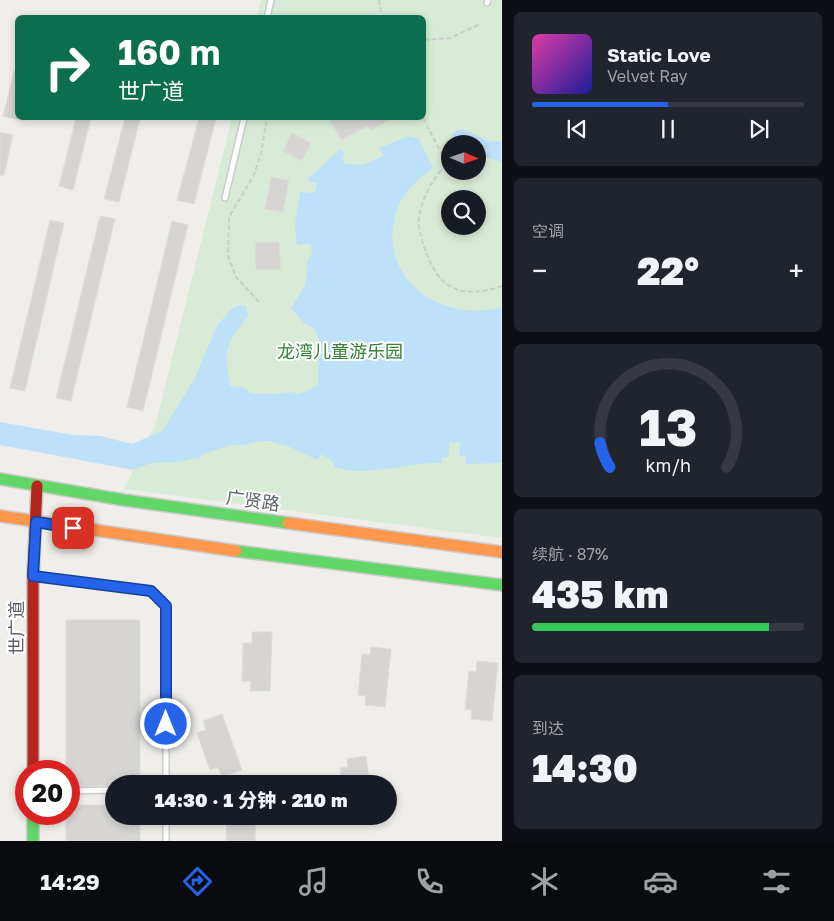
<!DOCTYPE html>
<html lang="zh">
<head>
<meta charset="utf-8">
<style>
  :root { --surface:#171b24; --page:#20242c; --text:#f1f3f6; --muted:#9ea1a6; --line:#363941; --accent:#2563eb }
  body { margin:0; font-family:"Golos Text","Noto Sans SC",sans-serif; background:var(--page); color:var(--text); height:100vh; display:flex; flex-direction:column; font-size:19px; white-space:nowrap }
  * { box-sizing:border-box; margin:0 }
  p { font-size:16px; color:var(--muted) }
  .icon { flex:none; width:28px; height:28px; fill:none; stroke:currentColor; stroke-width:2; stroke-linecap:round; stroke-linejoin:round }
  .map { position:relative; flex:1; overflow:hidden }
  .details { display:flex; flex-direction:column; gap:12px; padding:12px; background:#0d0f14; width:332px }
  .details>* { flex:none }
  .guide { position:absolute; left:15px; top:15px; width:411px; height:105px; border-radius:8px; box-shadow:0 2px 8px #0003; background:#0b6e4f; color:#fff; overflow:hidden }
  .needle { width:32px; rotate:92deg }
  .controls { position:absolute; left:441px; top:135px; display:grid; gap:10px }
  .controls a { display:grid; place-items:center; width:45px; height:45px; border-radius:50%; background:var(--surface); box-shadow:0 2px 8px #0003; font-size:25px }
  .speed { position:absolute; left:15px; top:760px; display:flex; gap:10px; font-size:25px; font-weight:700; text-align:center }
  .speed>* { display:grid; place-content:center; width:65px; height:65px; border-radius:50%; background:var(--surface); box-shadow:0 2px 8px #0003; line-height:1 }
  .speed .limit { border:8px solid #d22; background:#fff; color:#111 }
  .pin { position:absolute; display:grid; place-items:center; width:42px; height:42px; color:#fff; margin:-21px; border-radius:10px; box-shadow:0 2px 8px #0006 }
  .me { position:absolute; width:55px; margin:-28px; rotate:0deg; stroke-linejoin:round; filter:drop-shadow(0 0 4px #0008) }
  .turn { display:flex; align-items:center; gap:18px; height:105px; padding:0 20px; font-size:22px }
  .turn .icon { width:65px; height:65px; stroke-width:2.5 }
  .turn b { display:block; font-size:35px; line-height:42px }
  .big { font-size:38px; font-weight:800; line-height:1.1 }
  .details .widget { flex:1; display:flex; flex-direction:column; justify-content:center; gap:8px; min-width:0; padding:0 18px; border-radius:8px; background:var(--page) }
  .details .dial { align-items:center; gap:0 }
  .dial svg { height:130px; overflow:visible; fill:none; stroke:var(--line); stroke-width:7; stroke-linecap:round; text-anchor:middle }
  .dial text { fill:var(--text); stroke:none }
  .song { display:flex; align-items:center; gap:15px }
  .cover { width:60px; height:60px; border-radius:8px; background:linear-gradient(135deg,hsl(320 70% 55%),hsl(240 70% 35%)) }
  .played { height:5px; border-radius:2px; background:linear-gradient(90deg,var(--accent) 50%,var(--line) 50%) }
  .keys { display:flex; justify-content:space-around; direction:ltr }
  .heat { display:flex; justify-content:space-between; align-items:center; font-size:28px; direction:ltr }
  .charge { height:8px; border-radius:4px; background:linear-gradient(90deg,#34c759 87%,var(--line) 0) }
  .trip { position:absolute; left:105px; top:775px; width:292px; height:50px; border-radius:25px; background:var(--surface); box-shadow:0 2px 8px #0003; font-weight:800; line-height:50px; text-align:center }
  .dock { display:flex; height:80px; justify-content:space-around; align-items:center; background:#090b0e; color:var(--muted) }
  .dock .icon { width:35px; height:35px }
  .dock .selected { color:var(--accent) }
  .dock b { font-size:22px; color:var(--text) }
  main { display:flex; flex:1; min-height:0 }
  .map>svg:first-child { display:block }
  .green { fill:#d8ebd6; fill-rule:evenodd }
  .water { fill:#bfe0f9 }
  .building { fill:#d6d5d3; stroke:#deddd9 }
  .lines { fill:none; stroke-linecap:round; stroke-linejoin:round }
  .lane-casing { stroke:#cbcccc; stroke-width:8 }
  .fast-casing { stroke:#cacacb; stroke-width:14 }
  .slow-casing { stroke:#cacacb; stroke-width:14 }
  .jam-casing { stroke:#cacacb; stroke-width:14 }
  .path { stroke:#cacfcc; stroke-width:2; stroke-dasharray:5 2.5; stroke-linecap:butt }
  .lane { stroke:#fdfcfc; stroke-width:5 }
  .fast { stroke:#63d668; stroke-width:11 }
  .slow { stroke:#ff974d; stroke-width:11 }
  .jam { stroke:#b3261e; stroke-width:11 }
  .route-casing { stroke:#184099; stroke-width:12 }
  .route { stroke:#2563eb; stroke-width:9 }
  .labels { text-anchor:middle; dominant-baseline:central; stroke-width:4; stroke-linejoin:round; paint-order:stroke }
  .park-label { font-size:18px; fill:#348238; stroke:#fff }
  .street-label { font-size:18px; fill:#5f6368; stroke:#fff }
</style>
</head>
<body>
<main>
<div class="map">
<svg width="502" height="841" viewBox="0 0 502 841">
  <rect width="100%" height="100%" fill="#efeeea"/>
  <path class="green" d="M261 0H501V538L124 489 156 423 232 118H424V18L257 17ZM450 144H478V171H450ZM450 199H478V226H450Z"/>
  <path class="water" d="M462 130C478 134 483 143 501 141V162L484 156H478V144H453L452 137 455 131Z
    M409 136 418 138 433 168C420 178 404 190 398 207 372 274 439 325 501 307V463L465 464 466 456H459L460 443 450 442 448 457H442L441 463C406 462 369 478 333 467L335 464 322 454 317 460 290 447 269 441H260L243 445H230L202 455 199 459 193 458 180 462 151 463 133 470 0 445V422L73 435 101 436 132 444 162 431 195 378 217 326 230 310 240 305 246 306 248 316C225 344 224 350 230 386L242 387 251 393 272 394 291 392 298 394 310 390 318 384 319 339 314 329 304 323 291 308 305 286 308 259 311 255 312 249 310 244 297 245 295 224 300 192 315 193 317 183 309 182 308 179 340 149 345 154 342 158 345 164 363 165 384 156 379 148Z"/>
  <path class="building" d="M14 71H18V120L3 116Z
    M76 118H91L73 190 59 186Z
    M125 118H140L119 202 104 199Z
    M199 118H216L194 204 177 200Z
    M329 118H394L370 130 368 126 341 140Z
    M0 132 13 135 4 175H0Z
    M292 133 311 143 302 161 283 151Z
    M271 177 289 180 283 212 265 209Z
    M100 216 115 219 71 401 56 398Z
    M50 220 64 223 25 391 10 388Z
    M172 221 188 225 143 411 127 407Z
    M279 242 281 269 256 270 255 243Z
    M66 620H140V784L69 787V771H66Z
    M252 632H272L270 691H250L251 681H242L243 643H252Z
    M371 647 391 649 385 707 365 705 366 696 358 695 362 654 370 655Z
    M477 661 498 663 492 721 471 719 472 710 465 709 469 671 476 672Z
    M222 714 242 770 222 777 218 767 210 770 197 733 206 730 203 721Z
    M366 756 370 784H342L340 768 348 767 347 759Z
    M69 805H114V816H140V841H66V814H69Z
    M227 816H256L255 841H226Z"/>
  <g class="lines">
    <g class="lane-casing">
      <path id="lane" d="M487 3 488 0
        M267 18 271 0
        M225 198 244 118
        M34 576 151 591 166 606V784
        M69 791 114 790
        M166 816V841"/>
    </g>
    <g class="fast-casing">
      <path id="fast" d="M0 479 124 500 288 523
        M236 551 502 585
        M33 814V841"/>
    </g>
    <g class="slow-casing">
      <path id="slow" d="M0 516 236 551
        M288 523 502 552"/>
    </g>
    <g class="jam-casing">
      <path id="jam" d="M33 771V576L37 486"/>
    </g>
    <path class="path" d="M379 0 382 18
      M424 40 450 38 480 24
      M423 118 447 164C433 178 422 197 419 218 418 228 422 242 426 252 440 291 463 299 502 286
      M259 302 236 277 228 256 229 217 254 175 261 153 267 118"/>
    <use href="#lane" class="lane"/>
    <use href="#fast" class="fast"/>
    <use href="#slow" class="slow"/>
    <use href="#jam" class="jam"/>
  </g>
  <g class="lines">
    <g class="route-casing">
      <path id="route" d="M73 528 36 522 33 576 151 591 166 606V724"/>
    </g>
    <use href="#route" class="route"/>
  </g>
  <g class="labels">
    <g class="park-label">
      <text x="340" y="351">龙湾儿童游乐园</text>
    </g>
    <g class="street-label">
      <text transform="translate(253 500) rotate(8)">广贤路</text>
      <text transform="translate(16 628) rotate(-90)">世广道</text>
    </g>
  </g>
</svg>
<div class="controls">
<a><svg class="needle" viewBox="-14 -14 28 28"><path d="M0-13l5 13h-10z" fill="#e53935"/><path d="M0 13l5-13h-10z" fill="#9ea1a6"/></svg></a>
<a><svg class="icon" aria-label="search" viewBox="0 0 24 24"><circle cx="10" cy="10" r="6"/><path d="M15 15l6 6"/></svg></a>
</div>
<div class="speed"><div class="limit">20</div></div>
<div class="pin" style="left:73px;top:528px;background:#d93025"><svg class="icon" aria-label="arrive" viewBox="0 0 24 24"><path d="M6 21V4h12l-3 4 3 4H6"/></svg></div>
<svg class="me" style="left:166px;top:724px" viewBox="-20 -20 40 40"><circle r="17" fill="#2563eb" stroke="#fff" stroke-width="3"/><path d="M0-11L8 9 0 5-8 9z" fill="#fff"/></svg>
<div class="trip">14:30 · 1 分钟 · 210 m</div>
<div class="guide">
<div class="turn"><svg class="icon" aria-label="right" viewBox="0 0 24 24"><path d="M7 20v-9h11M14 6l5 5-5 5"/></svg><div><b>160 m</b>世广道</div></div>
</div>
</div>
<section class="details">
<div class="widget">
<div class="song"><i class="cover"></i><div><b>Static Love</b><p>Velvet Ray</p></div></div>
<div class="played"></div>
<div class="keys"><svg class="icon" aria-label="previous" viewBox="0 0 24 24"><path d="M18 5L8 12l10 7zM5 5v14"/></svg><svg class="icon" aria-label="pause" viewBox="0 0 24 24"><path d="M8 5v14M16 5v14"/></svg><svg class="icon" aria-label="next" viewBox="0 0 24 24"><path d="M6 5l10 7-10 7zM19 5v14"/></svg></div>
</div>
<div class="widget"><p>空调</p>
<div class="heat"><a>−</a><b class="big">22°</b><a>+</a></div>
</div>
<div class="widget dial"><svg viewBox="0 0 100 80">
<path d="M14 69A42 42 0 1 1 86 69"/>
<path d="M14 69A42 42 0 0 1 8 54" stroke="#2563eb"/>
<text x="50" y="56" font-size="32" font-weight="700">13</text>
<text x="50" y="72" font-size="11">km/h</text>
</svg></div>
<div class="widget"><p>续航 · 87%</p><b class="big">435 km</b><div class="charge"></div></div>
<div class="widget"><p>到达</p><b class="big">14:30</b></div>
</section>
</main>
<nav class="dock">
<b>14:29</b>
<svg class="icon selected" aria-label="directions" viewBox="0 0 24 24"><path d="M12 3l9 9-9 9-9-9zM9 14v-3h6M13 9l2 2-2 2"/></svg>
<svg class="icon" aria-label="music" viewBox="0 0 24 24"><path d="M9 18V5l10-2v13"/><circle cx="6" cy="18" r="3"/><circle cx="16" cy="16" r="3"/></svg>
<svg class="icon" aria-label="phone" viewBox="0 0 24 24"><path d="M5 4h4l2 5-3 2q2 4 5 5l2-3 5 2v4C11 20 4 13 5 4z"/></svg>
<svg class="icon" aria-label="climate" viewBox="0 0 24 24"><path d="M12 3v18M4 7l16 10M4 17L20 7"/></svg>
<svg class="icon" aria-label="car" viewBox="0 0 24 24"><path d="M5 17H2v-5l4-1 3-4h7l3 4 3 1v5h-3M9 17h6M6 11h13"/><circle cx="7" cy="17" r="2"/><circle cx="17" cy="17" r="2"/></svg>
<svg class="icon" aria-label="filters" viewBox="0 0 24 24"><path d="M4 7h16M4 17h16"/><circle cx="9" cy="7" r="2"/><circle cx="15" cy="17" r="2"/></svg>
</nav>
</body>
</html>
